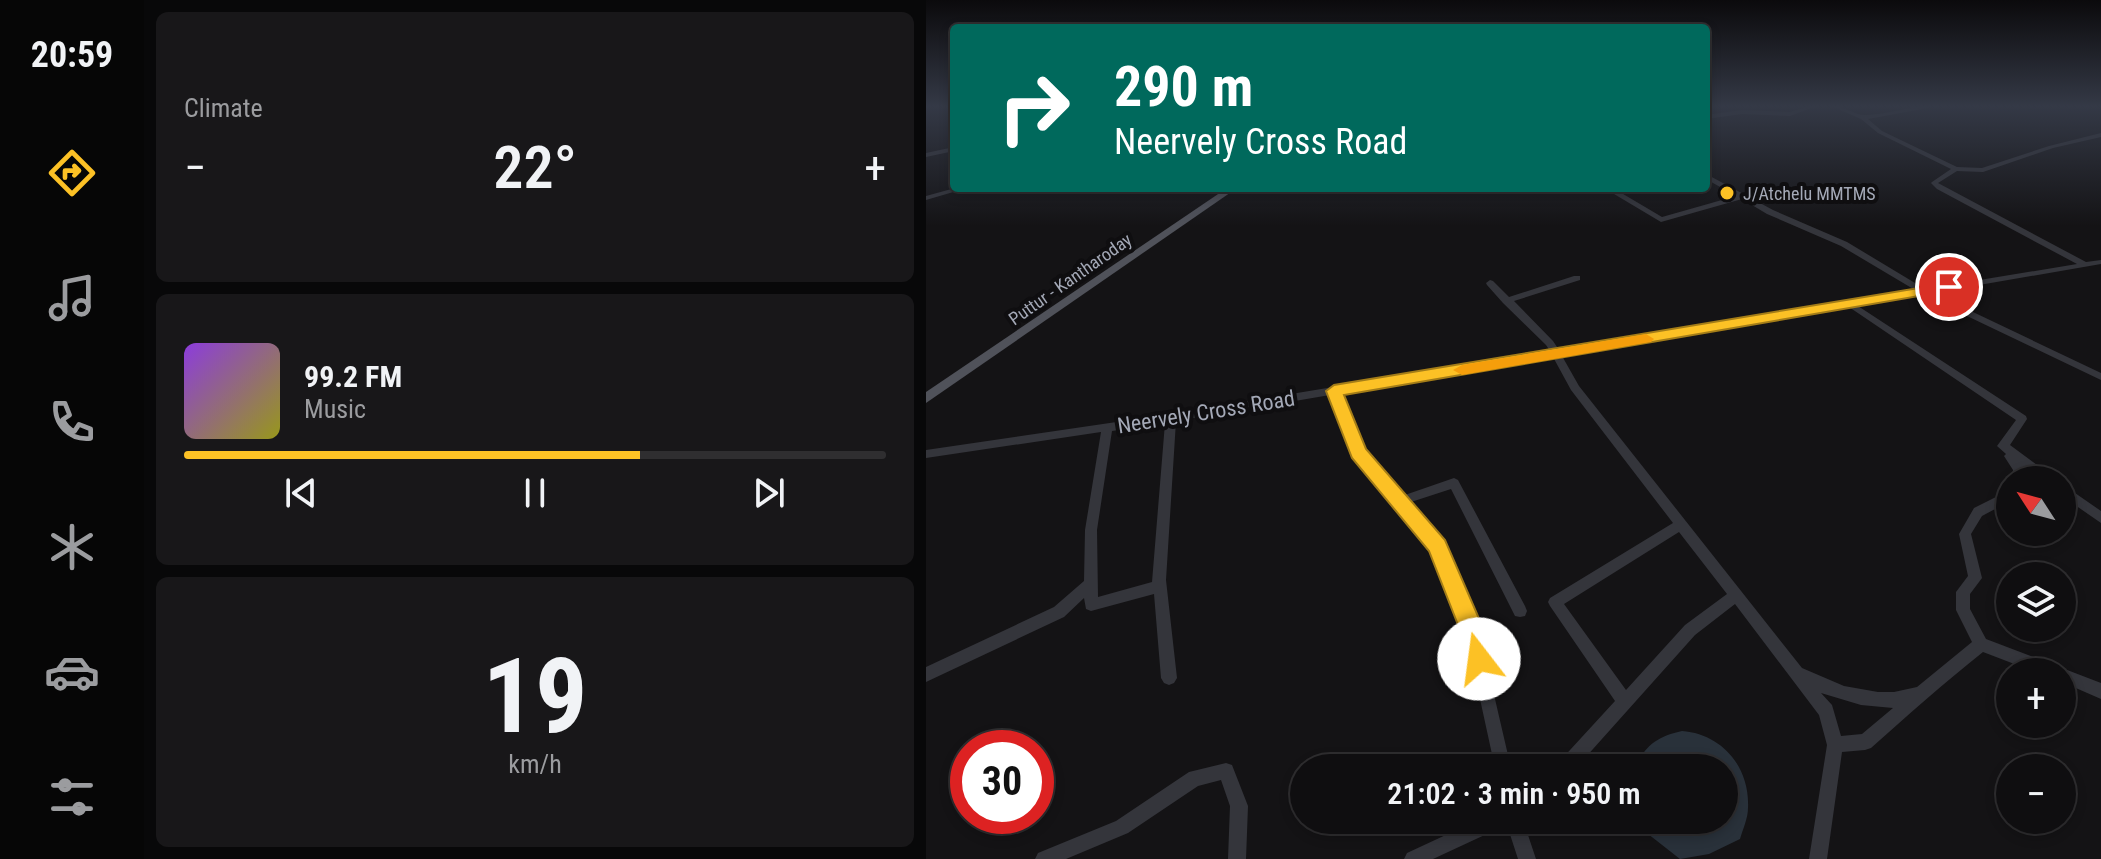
<!DOCTYPE html>
<html lang="en">
<head>
<meta charset="utf-8">
<style>
  :root { --surface:#0f0e10; --page:#181719; --text:#f1f3f6; --muted:#9b9c9f; --line:#2f2e30; --accent:#fcc125 }
  body { margin:0; font-family:"Roboto Condensed",sans-serif; background:var(--page); color:var(--text); height:100vh; display:flex; flex-direction:column; font-size:30px; white-space:nowrap }
  * { box-sizing:border-box; margin:0 }
  p { font-size:26px; color:var(--muted) }
  .icon { flex:none; width:44px; height:44px; fill:none; stroke:currentColor; stroke-width:2; stroke-linecap:round; stroke-linejoin:round }
  .map { position:relative; flex:1; overflow:hidden }
  .details { display:flex; flex-direction:column; gap:12px; padding:12px; background:#080809; width:782px }
  .details>* { flex:none }
  .hud { position:absolute; left:24px; top:24px; width:760px; height:168px; border-radius:8px; box-shadow:0 4px 12px #0003,0 0 0 2px var(--line); background:#00695c; color:#fff; overflow:hidden }
  .needle { width:52px; rotate:306deg }
  .buttons { position:absolute; left:1070px; top:466px; display:grid; gap:16px }
  .buttons a { display:grid; place-items:center; width:80px; height:80px; border-radius:50%; background:var(--surface); box-shadow:0 4px 12px #0003,0 0 0 2px var(--line); font-size:40px }
  .speed { position:absolute; left:24px; top:730px; display:flex; gap:16px; font-size:40px; font-weight:700; text-align:center }
  .speed>* { display:grid; place-content:center; width:104px; height:104px; border-radius:50%; background:var(--surface); box-shadow:0 4px 12px #0003,0 0 0 2px var(--line); line-height:1 }
  .speed .limit { border:12px solid #d22; background:#fff; color:#111 }
  .pin { position:absolute; display:grid; place-items:center; width:68px; height:68px; color:#fff; margin:-34px; border:4px solid #fff; border-radius:50%; box-shadow:0 2px 8px #0007 }
  .me { position:absolute; width:88px; margin:-44px; rotate:345deg; stroke-linejoin:round; filter:drop-shadow(0 0 6px #0008) }
  .turn { display:flex; align-items:center; gap:28px; height:168px; padding:0 32px; font-size:36px }
  .turn .icon { width:104px; height:104px; stroke-width:2.5 }
  .turn b { display:block; font-size:56px; line-height:68px }
  .big { font-size:60px; font-weight:600; line-height:1.1 }
  .details .widget { flex:1; display:flex; flex-direction:column; justify-content:center; gap:12px; min-width:0; padding:0 28px; border-radius:12px; background:var(--page) }
  .details .dial { align-items:center; gap:0 }
  .dial b { font-size:104px; line-height:1 }
  .song { display:flex; align-items:center; gap:24px }
  .cover { width:96px; height:96px; border-radius:12px; background:linear-gradient(135deg,hsl(270 70% 55%),hsl(60 70% 35%)) }
  .played { height:8px; border-radius:4px; background:linear-gradient(90deg,var(--accent) 65%,var(--line) 65%) }
  .keys { display:flex; justify-content:space-around; direction:ltr }
  .heat { display:flex; justify-content:space-between; align-items:center; font-size:44px; direction:ltr }
  .trip { position:absolute; left:364px; top:754px; width:448px; height:80px; border-radius:40px; background:var(--surface); box-shadow:0 4px 12px #0003,0 0 0 2px var(--line); font-weight:600; line-height:80px; text-align:center }
  main { display:flex; flex:1; min-height:0 }
  .tabs { display:flex; flex-direction:column; width:144px; justify-content:space-around; align-items:center; background:#060606; color:var(--muted) }
  .tabs .icon { width:56px; height:56px }
  .tabs .current { color:var(--accent) }
  .tabs b { font-size:36px; color:var(--text) }
  .map>svg:first-child { display:block }
  .water { fill:#29313a }
  .lines { fill:none; stroke-linecap:round; stroke-linejoin:round }
  .minor { fill:#34353b; fill-rule:evenodd }
  .major { fill:#50525a; fill-rule:evenodd }
  .route { fill:#fcc125; stroke:#a47d18; stroke-width:2 }
  .slow { fill:#f59e0b }
  .poi-dot { fill:#fcc125; stroke:#0f0e10; stroke-width:3 }
  .labels { text-anchor:middle; dominant-baseline:central; stroke-width:8; stroke-linejoin:round; paint-order:stroke }
  .far-poi-label { font-size:18px; fill:#a4a9b7; stroke:#0f0e10; text-anchor:start }
  .far-street-label { font-size:18px; fill:#a4a9b7; stroke:#0f0e10 }
  .street-label { font-size:22px; fill:#a4a9b7; stroke:#0f0e10 }
</style>
</head>
<body>
<main>
<nav class="tabs">
<b>20:59</b>
<svg class="icon current" aria-label="directions" viewBox="0 0 24 24"><path d="M12 3l9 9-9 9-9-9zM9 14v-3h6M13 9l2 2-2 2"/></svg>
<svg class="icon" aria-label="music" viewBox="0 0 24 24"><path d="M9 18V5l10-2v13"/><circle cx="6" cy="18" r="3"/><circle cx="16" cy="16" r="3"/></svg>
<svg class="icon" aria-label="phone" viewBox="0 0 24 24"><path d="M5 4h4l2 5-3 2q2 4 5 5l2-3 5 2v4C11 20 4 13 5 4z"/></svg>
<svg class="icon" aria-label="climate" viewBox="0 0 24 24"><path d="M12 3v18M4 7l16 10M4 17L20 7"/></svg>
<svg class="icon" aria-label="car" viewBox="0 0 24 24"><path d="M5 17H2v-5l4-1 3-4h7l3 4 3 1v5h-3M9 17h6M6 11h13"/><circle cx="7" cy="17" r="2"/><circle cx="17" cy="17" r="2"/></svg>
<svg class="icon" aria-label="filters" viewBox="0 0 24 24"><path d="M4 7h16M4 17h16"/><circle cx="9" cy="7" r="2"/><circle cx="15" cy="17" r="2"/></svg>
</nav>
<section class="details">
<div class="widget"><p>Climate</p>
<div class="heat"><a>−</a><b class="big">22°</b><a>+</a></div>
</div>
<div class="widget">
<div class="song"><i class="cover"></i><div><b>99.2 FM</b><p>Music</p></div></div>
<div class="played"></div>
<div class="keys"><svg class="icon" aria-label="previous" viewBox="0 0 24 24"><path d="M18 5L8 12l10 7zM5 5v14"/></svg><svg class="icon" aria-label="pause" viewBox="0 0 24 24"><path d="M8 5v14M16 5v14"/></svg><svg class="icon" aria-label="next" viewBox="0 0 24 24"><path d="M6 5l10 7-10 7zM19 5v14"/></svg></div>
</div>
<div class="widget dial"><b>19</b><p>km/h</p></div>
</section>
<div class="map">
<svg width="1175" height="859" viewBox="0 0 1175 859">
  <rect width="100%" height="100%" fill="#141315"/>
  <path class="water" d="M756 731C796 734 824 767 822 808 822 818 817 829 814 839L783 854 754 859 717 830 714 820H798V768H710C718 745 733 736 756 731Z"/>
  <g class="lines">
    <path class="minor" d="M883 106H891L864 116 816 114 780 119V115L816 110 864 112Z
      M905 106C918 105 929 116 941 115 963 114 983 106 1005 106L1002 108 942 119 956 131 1031 167 1056 168 1123 146 1175 133V137L1127 148 1057 172 1031 171 1012 183 1160 262 1175 260V264L1007 293 1175 373V380L997 295 932 306 1100 416 1101 419 1084 445 1127 477 1129 480H1114L1097 467 1099 470 1098 480H1086L1087 470 1078 456 1080 454 1071 446 1090 420 923 307 636 356 653 386 876 668 918 686 952 692H968L991 687 1046 642 1030 610V592L1042 576 1033 534 1048 508 1084 490V501L1056 516 1045 534 1056 578 1044 594V609L1060 639 1175 683V699L1136 682V672H1109L1057 652C1018 683 982 715 945 748L939 750 916 752 901 859H883L901 745 893 715 809 604 769 635 650 768H631L633 762 689 701 624 606 622 602 624 598 747 523 645 390 627 357 414 393 437 451 476 496 528 478 532 480 599 606 601 611 599 616 594 617 589 616 525 489 482 503 517 542 553 630 585 768H569L539 630 507 549 471 507 467 505 466 501 428 456 404 395 250 421 240 580 251 678 248 683 243 685 238 683 235 678 228 594 165 611 160 609 158 598 138 617 0 682V667L128 607 158 581 159 530 175 432 0 458V450L245 414 624 351 620 345 577 303 561 285 560 283 564 280 567 281 583 297 648 276H654V280L588 301 627 341 633 350 989 290 915 246 841 214 816 199 735 222 678 188H687L736 217 810 196 780 179V174L782 175 847 210 921 242 999 289 1151 264 1011 189 1005 183 1006 182 1025 169 952 133 935 119ZM239 423 226 582 172 597 171 530 186 431ZM753 532 801 594 759 625 700 690 638 604ZM895 693 935 705 967 708 936 734 915 736 906 705Z
      M28 147V151L0 157V153Z
      M29 188H41L0 200V196Z
      M1136 484 1175 511V523L1136 496Z
      M300 763 306 765 322 806 320 859H302L304 806 295 780 272 786 202 833 140 859H109L112 853 190 821 263 772Z
      M552 820H597L610 859H592L580 822 578 826 507 859H478L481 853Z"/>
    <path class="major" d="M301 188H311L0 403V392Z"/>
  </g>
  <linearGradient id="sky" x2="0" y2="1"><stop stop-color="#0b0a0c"/><stop offset="0.47" stop-color="#343946"/><stop offset="1" stop-color="#343946" stop-opacity="0"/></linearGradient>
  <rect width="1175" height="226" fill="url(#sky)"/>
  <path class="route" d="M1023 283 1028 284V290L418 395 440 449 519 540 558 630 565 659 561 667 553 671 544 667 534 630 503 551 426 458 400 391 408 385Z"/>
  <path class="slow" d="M720 334 728 339 725 342 536 375 527 370 536 365Z"/>
  <circle class="poi-dot" cx="801" cy="193" r="8"/>
  <g class="labels">
    <g class="far-poi-label">
      <text x="817" y="193">J/Atchelu MMTMS</text>
    </g>
    <g class="far-street-label">
      <text transform="translate(144 279) rotate(-35)">Puttur - Kantharoday</text>
    </g>
    <g class="street-label">
      <text transform="translate(280 412) rotate(-9)">Neervely Cross Road</text>
    </g>
  </g>
</svg>
<div class="buttons">
<a><svg class="needle" viewBox="-14 -14 28 28"><path d="M0-13l5 13h-10z" fill="#e53935"/><path d="M0 13l5-13h-10z" fill="#9b9c9f"/></svg></a>
<a><svg class="icon" aria-label="layers" viewBox="0 0 24 24"><path d="M12 4l9 5-9 5-9-5zM3 14l9 5 9-5"/></svg></a>
<a>+</a>
<a>−</a>
</div>
<div class="speed"><div class="limit">30</div></div>
<div class="pin" style="left:1023px;top:287px;background:#d93025"><svg class="icon" aria-label="arrive" viewBox="0 0 24 24"><path d="M6 21V4h12l-3 4 3 4H6"/></svg></div>
<svg class="me" style="left:553px;top:659px" viewBox="-20 -20 40 40"><circle r="19" fill="#fff"/><path d="M0-13L10 11 0 6-10 11z" fill="#fcc125"/></svg>
<div class="trip">21:02 · 3 min · 950 m</div>
<div class="hud">
<div class="turn"><svg class="icon" aria-label="right" viewBox="0 0 24 24"><path d="M7 20v-9h11M14 6l5 5-5 5"/></svg><div><b>290 m</b>Neervely Cross Road</div></div>
</div>
</div>
</main>
</body>
</html>
